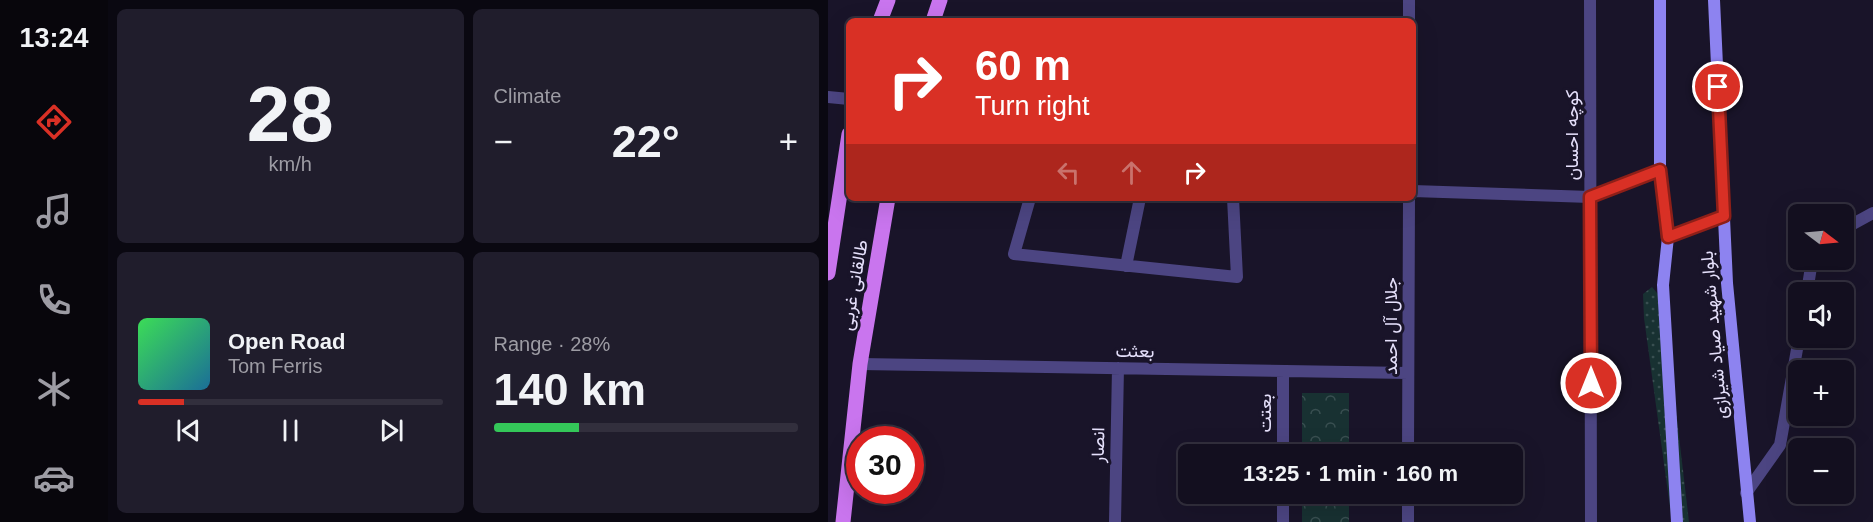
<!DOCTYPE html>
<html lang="en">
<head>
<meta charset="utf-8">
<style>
  :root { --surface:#130f1f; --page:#201d2c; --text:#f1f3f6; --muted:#9d9ca4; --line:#322f3d; --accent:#d93025 }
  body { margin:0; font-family:Helvetica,Vazirmatn,sans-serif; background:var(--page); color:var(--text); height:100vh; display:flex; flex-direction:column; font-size:22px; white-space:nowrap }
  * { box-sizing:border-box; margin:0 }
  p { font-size:20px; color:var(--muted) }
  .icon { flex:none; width:33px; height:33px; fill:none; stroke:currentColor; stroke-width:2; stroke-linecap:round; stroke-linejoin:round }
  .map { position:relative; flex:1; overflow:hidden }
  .side { display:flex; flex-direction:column; gap:9px; padding:9px; background:#0a0811; width:720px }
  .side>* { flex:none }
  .banner { position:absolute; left:18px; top:18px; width:570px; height:183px; border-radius:9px; box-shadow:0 6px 24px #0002,0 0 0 2px var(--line); background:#d93025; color:#fff; overflow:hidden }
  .needle { width:39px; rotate:106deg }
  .controls { position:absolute; left:960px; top:204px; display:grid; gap:12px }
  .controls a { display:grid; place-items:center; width:66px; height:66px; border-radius:9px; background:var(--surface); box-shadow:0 6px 24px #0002,0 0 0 2px var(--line); font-size:30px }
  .speed { position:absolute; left:18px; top:426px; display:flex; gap:12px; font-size:30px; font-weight:700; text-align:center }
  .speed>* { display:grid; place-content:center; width:78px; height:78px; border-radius:50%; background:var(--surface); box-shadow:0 6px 24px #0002,0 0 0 2px var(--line); line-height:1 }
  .speed .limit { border:9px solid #d22; background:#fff; color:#111 }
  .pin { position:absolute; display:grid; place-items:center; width:51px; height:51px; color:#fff; margin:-26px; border:3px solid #fff; border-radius:50%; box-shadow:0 2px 6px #0007 }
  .me { position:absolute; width:66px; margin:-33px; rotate:0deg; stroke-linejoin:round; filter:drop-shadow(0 0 4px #0008) }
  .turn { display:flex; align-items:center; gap:21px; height:126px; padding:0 30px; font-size:27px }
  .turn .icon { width:78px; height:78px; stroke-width:2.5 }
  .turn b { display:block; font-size:42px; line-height:51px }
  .lanes { display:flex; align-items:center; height:57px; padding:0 30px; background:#0003; justify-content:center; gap:30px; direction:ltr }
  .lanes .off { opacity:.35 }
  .big { font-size:45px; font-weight:800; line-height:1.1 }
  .side .tile { flex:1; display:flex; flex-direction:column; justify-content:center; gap:9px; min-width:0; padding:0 21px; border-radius:9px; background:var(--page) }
  .side .dial { align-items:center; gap:0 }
  .dial b { font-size:78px; line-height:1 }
  .song { display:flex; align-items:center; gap:18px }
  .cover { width:72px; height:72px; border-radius:9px; background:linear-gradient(135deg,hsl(130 70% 55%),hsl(200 70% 35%)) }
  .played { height:6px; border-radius:3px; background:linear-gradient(90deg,var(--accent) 15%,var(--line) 15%) }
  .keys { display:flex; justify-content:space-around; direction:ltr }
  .heat { display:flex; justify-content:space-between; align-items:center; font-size:33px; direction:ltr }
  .charge { height:9px; border-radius:4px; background:linear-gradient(90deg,#34c759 28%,var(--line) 0) }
  .side .tiles { flex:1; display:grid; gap:9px; grid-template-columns:repeat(2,1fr) }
  .trip { position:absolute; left:350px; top:444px; width:345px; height:60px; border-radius:9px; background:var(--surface); box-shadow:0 6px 24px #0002,0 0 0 2px var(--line); font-weight:800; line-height:60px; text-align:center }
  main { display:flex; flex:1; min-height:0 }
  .dock { display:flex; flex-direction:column; width:108px; justify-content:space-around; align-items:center; background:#08060c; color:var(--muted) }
  .dock .icon { width:42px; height:42px }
  .dock .current { color:var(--accent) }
  .dock b { font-size:27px; color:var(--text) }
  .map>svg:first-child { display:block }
  .grass { fill:url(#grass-dots) }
  .park { fill:url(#park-crowns) }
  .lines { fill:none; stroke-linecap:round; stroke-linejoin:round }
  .minor { stroke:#4c4582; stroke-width:12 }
  .tertiary { stroke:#4c4582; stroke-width:12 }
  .secondary { stroke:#8d83f0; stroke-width:12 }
  .primary { stroke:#c975ee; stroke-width:15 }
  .route-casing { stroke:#8d1f18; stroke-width:15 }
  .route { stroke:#d93025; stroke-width:10 }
  .labels { text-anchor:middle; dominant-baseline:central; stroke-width:6; stroke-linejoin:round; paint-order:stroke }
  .street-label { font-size:18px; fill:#e5e0fb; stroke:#191429 }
</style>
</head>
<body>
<main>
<nav class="dock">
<b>13:24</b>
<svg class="icon current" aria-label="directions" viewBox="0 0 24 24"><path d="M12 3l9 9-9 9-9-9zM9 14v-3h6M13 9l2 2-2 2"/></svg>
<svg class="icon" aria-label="music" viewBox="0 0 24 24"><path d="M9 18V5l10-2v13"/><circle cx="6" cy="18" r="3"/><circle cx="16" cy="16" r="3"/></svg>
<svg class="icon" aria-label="phone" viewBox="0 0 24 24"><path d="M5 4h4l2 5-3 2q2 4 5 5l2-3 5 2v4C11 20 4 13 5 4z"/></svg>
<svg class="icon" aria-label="climate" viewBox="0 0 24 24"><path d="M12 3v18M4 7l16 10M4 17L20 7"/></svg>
<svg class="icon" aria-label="car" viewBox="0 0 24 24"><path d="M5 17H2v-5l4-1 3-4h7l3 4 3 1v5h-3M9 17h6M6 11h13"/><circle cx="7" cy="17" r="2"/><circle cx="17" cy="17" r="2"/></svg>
</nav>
<section class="side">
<div class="tiles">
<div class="tile dial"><b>28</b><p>km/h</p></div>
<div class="tile"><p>Climate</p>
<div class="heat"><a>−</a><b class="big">22°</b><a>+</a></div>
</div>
<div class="tile">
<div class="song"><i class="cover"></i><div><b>Open Road</b><p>Tom Ferris</p></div></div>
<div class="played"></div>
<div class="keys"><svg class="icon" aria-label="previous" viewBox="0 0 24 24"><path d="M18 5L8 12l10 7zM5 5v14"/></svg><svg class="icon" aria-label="pause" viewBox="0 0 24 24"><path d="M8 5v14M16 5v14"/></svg><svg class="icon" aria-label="next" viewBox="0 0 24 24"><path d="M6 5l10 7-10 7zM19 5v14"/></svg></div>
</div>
<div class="tile"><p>Range · 28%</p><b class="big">140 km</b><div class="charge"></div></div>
</div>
</section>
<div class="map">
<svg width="1045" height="522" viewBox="0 0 1045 522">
  <defs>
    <pattern id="grass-dots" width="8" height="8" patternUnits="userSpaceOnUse" patternTransform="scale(1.5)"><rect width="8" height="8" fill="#183132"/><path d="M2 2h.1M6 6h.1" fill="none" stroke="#394f51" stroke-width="1.8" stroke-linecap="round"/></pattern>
    <pattern id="park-crowns" width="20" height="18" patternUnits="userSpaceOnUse" patternTransform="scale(1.5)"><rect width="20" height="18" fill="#183132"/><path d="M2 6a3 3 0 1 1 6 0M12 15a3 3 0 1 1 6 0" fill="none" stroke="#394f51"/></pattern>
  </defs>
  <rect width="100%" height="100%" fill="#191429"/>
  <path class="grass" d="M824 287 834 299 837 316 861 522H844L816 318 815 294Z"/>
  <path class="park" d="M474 393H521V454H474Z
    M474 494H521V522H474Z"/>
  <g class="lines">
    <path class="minor" d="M762 0 763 522
      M581 21V0
      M0 97 21 99
      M585 191 762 197 832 170
      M202 198 186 254 409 277 405 198
      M1016 233 1023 225 1045 213
      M298 266 312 198
      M979 292 983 267 991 260
      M32 364 580 373
      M455 454V371
      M580 454 581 198
      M918 493 952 445 971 338
      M287 522 290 368
      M455 522V494
      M580 522V494"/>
    <path class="tertiary" d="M840 237 896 216"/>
    <path class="secondary" d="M832 0V170L840 237 835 285 849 522
      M886 0 899 283 922 522"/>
    <path class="primary" d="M52 21 60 0
      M105 21 112 0
      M0 273 21 134
      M15 522 32 364 60 198"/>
  </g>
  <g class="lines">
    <g class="route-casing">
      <path id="route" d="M763 383 762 197 832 170 840 237 896 216 890 87"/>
    </g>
    <use href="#route" class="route"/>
  </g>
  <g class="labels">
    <g class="street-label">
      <text transform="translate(744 135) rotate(-90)">کوچه احسان</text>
      <text transform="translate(26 285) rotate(-80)">طالقانی غربی</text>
      <text transform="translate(563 326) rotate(-90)">جلال آل احمد</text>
      <text transform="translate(886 335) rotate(-95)">بلوار شهید صیاد شیرازی</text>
      <text transform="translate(307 351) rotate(1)">بعثت</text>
      <text transform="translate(437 413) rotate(-90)">بعتت</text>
      <text transform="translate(270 445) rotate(-89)">انصار</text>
    </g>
  </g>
</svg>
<div class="controls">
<a><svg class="needle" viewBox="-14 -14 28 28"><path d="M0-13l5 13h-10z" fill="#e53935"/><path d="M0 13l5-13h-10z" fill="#9d9ca4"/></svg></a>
<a><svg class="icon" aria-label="sound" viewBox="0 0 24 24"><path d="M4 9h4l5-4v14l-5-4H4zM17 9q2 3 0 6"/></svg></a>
<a>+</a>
<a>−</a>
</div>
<div class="speed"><div class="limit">30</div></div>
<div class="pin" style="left:890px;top:87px;background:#d93025"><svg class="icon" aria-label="arrive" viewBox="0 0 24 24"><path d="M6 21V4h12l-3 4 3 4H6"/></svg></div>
<svg class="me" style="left:763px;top:383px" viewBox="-20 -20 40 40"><circle r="17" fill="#d93025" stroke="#fff" stroke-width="3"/><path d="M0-11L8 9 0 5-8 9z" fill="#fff"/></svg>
<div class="trip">13:25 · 1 min · 160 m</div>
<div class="banner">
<div class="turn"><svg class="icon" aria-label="right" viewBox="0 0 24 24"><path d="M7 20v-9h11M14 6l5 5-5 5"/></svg><div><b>60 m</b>Turn right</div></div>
<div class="lanes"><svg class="icon off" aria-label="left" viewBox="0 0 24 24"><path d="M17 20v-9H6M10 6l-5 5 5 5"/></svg><svg class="icon off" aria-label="ahead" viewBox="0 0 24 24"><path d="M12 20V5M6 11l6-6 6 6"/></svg><svg class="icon" aria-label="right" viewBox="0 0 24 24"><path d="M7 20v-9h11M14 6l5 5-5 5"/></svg></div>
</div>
</div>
</main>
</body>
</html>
